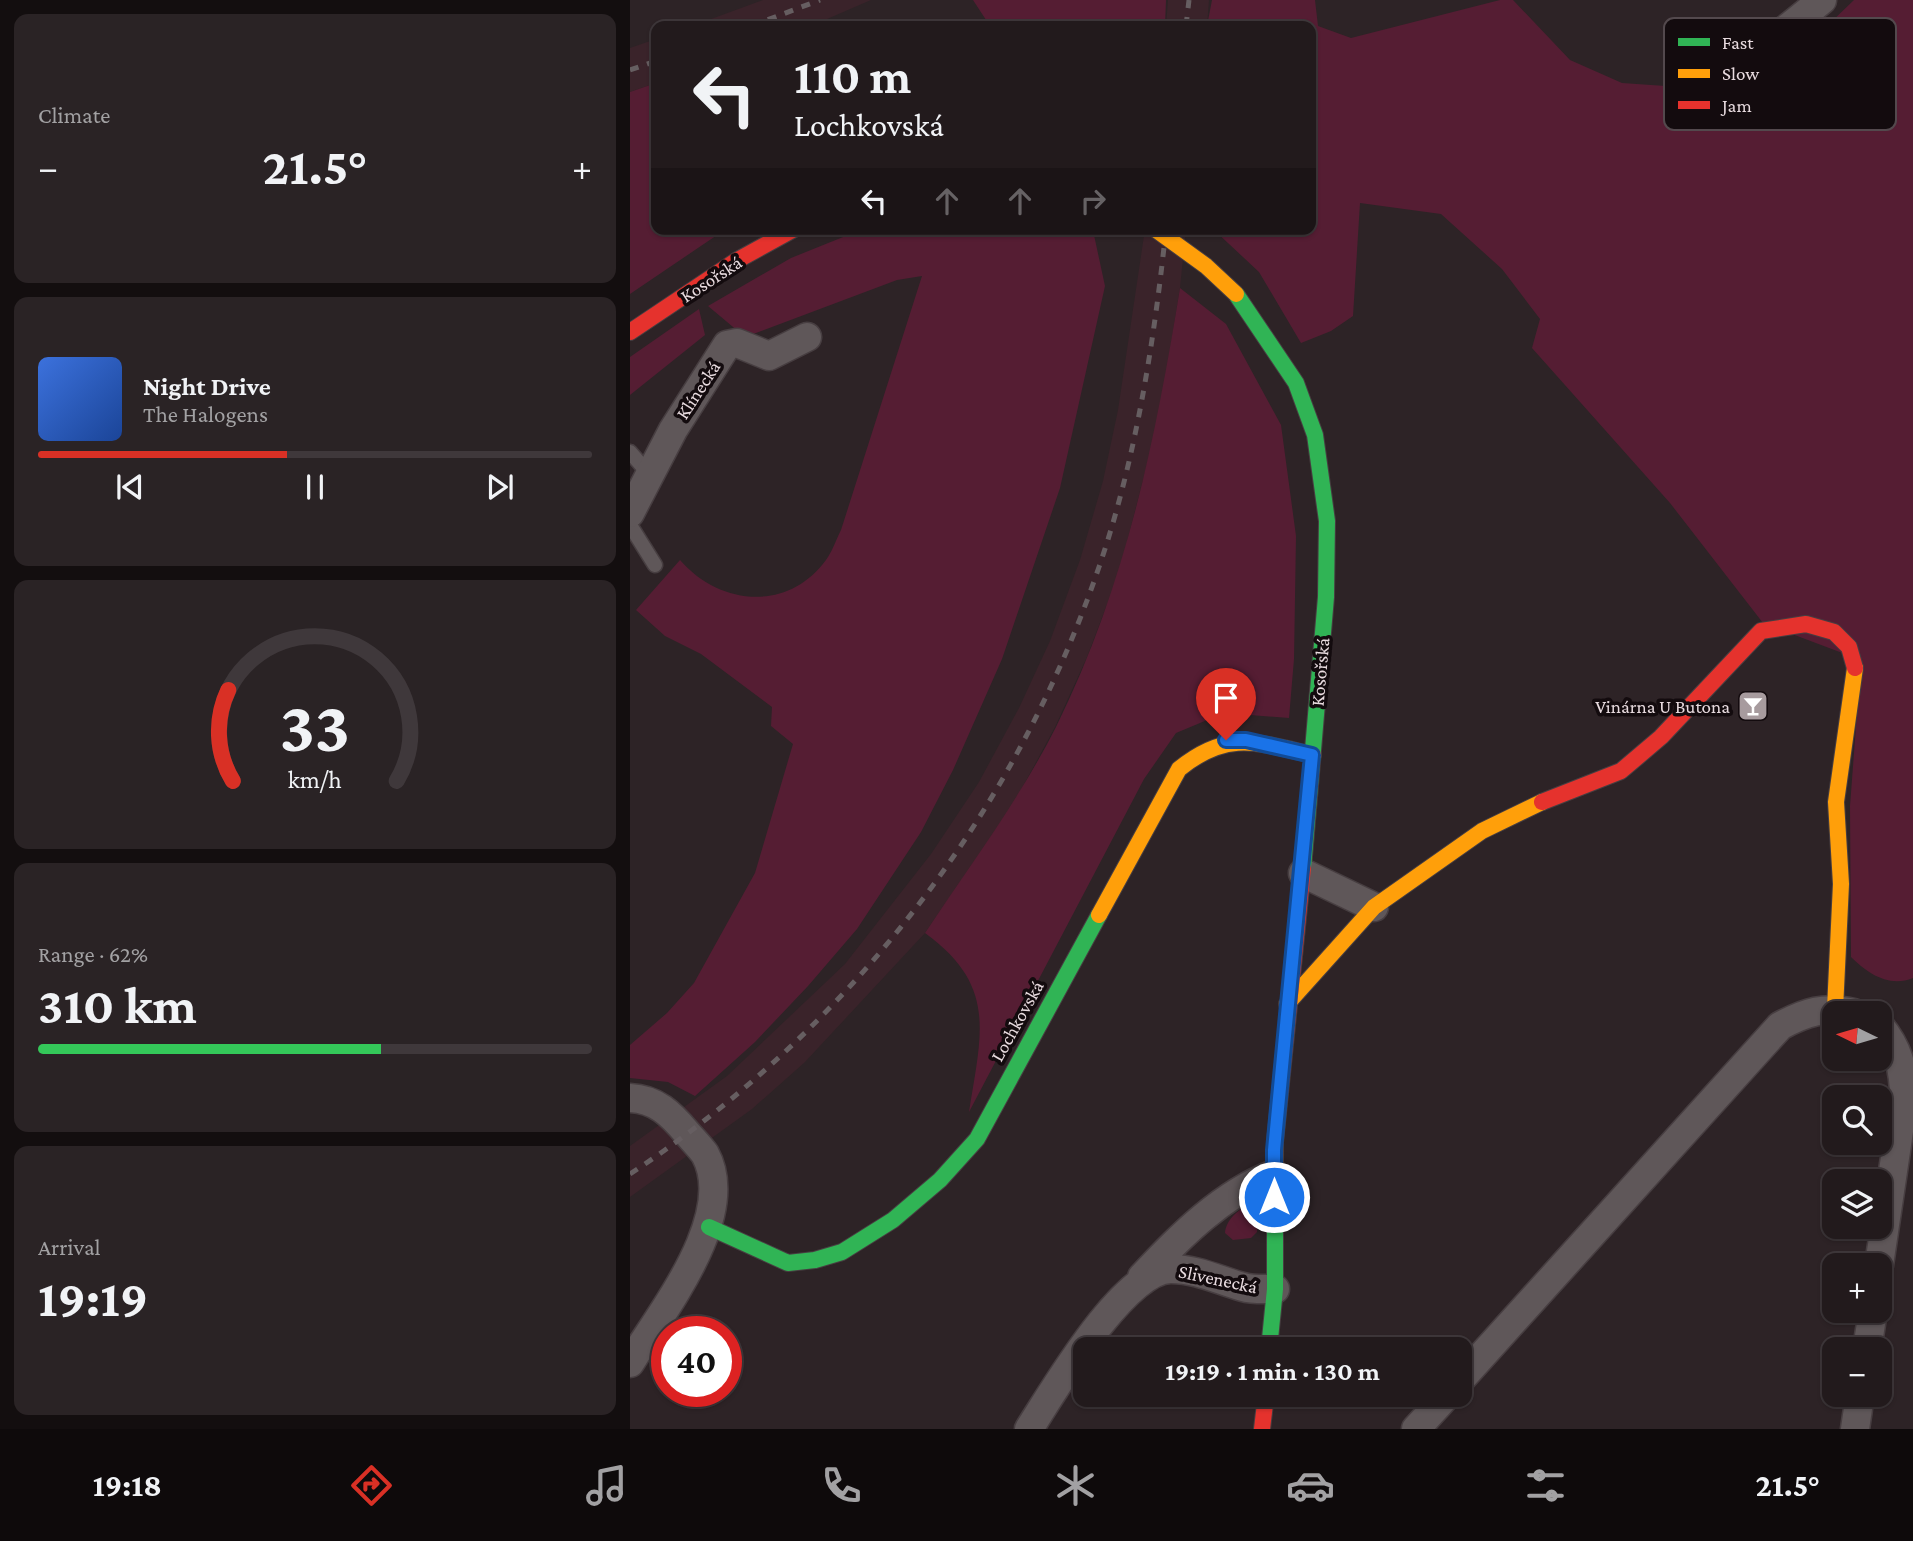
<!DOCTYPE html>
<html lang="en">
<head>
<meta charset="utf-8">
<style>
  :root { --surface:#221a1c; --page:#2a2325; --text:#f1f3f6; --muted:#a2a1a3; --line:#3f383b; --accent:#d93025 }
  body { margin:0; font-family:"Crimson Pro",serif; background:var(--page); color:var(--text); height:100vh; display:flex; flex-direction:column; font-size:26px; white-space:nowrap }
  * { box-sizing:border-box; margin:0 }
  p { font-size:23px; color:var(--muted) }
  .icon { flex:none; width:38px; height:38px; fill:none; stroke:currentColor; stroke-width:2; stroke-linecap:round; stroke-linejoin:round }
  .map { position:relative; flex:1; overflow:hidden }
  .panel { display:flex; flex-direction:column; gap:14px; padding:14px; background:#130e0f; width:630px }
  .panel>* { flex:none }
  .banner { position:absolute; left:21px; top:21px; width:665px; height:214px; border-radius:14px; box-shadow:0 2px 5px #0004,0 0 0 2px var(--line); background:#221a1c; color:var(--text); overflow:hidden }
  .needle { width:46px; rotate:275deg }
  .controls { position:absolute; left:1192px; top:1001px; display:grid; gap:14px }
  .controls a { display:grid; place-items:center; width:70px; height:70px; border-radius:14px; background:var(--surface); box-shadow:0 2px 5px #0004,0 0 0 2px var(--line); font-size:35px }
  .speed { position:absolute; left:21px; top:1316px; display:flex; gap:14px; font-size:35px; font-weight:700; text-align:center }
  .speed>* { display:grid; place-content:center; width:91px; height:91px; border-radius:50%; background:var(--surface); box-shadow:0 2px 5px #0004,0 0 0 2px var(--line); line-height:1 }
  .speed .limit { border:10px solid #d22; background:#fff; color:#111 }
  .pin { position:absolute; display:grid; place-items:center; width:60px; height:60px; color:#fff; margin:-72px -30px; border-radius:50% 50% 50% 0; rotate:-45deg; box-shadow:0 0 7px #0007 }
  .pin .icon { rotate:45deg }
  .me { position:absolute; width:77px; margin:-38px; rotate:0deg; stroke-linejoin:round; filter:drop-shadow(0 0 5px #0008) }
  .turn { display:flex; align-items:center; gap:24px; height:147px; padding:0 28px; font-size:32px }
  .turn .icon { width:91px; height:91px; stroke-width:2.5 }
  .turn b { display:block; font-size:49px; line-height:60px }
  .lanes { display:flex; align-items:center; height:66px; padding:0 28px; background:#0003; justify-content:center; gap:35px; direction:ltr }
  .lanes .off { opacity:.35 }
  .big { font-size:52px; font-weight:700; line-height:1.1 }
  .panel .widget { flex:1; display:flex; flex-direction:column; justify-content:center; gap:10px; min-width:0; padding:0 24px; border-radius:14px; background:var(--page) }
  .panel .dial { align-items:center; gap:0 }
  .dial svg { height:182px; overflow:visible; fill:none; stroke:var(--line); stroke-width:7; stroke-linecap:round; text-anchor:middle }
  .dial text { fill:var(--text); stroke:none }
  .song { display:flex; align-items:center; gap:21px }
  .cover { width:84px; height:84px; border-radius:10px; background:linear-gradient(135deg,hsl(220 70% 55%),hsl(220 70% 35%)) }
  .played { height:7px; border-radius:4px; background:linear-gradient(90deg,var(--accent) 45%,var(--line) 45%) }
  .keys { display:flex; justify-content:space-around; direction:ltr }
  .heat { display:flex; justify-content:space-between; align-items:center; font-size:38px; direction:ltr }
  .charge { height:10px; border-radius:5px; background:linear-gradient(90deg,#34c759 62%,var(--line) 0) }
  .trip { position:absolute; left:443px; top:1337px; width:399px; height:70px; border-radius:14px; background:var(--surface); box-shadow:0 2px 5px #0004,0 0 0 2px var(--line); font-weight:700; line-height:70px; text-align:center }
  .menu { display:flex; height:112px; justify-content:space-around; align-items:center; background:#0e0a0b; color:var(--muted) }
  .menu .icon { width:49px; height:49px }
  .menu .active { color:var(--accent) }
  .menu b { font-size:32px; color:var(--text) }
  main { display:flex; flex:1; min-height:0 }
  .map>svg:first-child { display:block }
  .built { fill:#3a232a }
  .green { fill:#551d33 }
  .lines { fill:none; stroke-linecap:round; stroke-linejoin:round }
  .lane-casing { stroke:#473e41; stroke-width:17 }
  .street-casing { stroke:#473e41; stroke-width:31 }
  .fast-casing { stroke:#473e41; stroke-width:18 }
  .slow-casing { stroke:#473e41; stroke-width:18 }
  .jam-casing { stroke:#473e41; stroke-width:18 }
  .lane { stroke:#5f5759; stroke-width:14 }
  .street { stroke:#5f5759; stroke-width:28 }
  .fast { stroke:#30b455; stroke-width:16 }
  .slow { stroke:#ff9f0a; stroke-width:16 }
  .jam { stroke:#e5322d; stroke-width:16 }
  .rail { stroke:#665e61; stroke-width:5; stroke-dasharray:9 9; stroke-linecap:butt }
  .slow-bridge-casing { stroke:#473e41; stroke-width:18; stroke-linecap:butt }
  .slow-bridge { stroke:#ff9f0a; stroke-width:16 }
  .route-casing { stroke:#114b97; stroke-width:18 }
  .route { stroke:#1a73e8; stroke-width:12 }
  .labels { text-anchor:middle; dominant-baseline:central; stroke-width:7; stroke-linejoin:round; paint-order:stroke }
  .street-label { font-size:19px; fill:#e8dbdf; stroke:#130b0e }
  .poi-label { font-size:19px; fill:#e8dbdf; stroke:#130b0e; text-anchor:end }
  .key { fill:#130b0e; stroke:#53494d; stroke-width:2 }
  .key-label { font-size:19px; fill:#e8dbdf }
</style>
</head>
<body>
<main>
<section class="panel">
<div class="widget"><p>Climate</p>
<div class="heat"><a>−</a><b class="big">21.5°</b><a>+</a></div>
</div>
<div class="widget">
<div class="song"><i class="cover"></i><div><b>Night Drive</b><p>The Halogens</p></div></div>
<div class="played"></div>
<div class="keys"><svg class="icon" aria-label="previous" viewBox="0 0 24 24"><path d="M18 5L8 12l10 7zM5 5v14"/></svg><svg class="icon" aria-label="pause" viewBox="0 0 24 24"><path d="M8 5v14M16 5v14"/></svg><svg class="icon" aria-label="next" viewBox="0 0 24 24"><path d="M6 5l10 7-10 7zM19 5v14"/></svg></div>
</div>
<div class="widget dial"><svg viewBox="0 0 100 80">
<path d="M14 69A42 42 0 1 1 86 69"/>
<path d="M14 69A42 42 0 0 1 12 29" stroke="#d93025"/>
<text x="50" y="56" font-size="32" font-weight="700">33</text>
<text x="50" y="72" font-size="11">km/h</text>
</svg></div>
<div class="widget"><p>Range · 62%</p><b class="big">310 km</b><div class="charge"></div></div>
<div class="widget"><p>Arrival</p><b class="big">19:19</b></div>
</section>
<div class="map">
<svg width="1283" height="1429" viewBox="0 0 1283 1429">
  <rect width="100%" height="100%" fill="#2d2326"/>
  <path class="built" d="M133 0H241L181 26H62Z
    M538 0H579L577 26H536Z
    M26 39V83L0 92V48Z
    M515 229H556L550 288 529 418 489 573 457 657 425 727 384 803 295 933 175 1062 122 1109 0 1197V1146L97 1076 215 964 301 854 349 782 389 708 420 641 450 560 473 481 488 410Z"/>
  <path class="green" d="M343 0H536L535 26H360Z
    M582 0H685L688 26 721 38 870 0H883L940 60 992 83 1050 87 1088 83 1130 73 1144 95 1211 50 1197 26 1224 0H1283V978C1259 988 1237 973 1221 957L1220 806 1231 660 1133 623 1040 503 902 348 910 319 872 269 811 214 730 203 723 316 701 331 671 343 629 272 583 229H681V26H577Z
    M26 83V229H96L0 294V92Z
    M233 229H450L464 235 475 286 430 488 372 659 323 770 291 832 227 929 178 986 125 1042 65 1096 38 1082 0 1078V1045L37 1013 64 983 125 873 163 744 141 726 142 707 71 654 35 636 6 610 50 560C89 605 157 613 196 560 202 552 206 540 211 530L292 276 267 280 115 337 78 306 161 258Z
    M550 288 596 324 651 425 666 536 664 659 659 718 594 713 546 733 514 779 339 1112C351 1034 368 986 295 933 340 865 389 800 426 727 496 585 525 442 550 288Z
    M69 309 75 335 0 395V357Z
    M621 1204 628 1207 627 1232 621 1238 603 1240 595 1233C596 1220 608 1209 621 1204Z"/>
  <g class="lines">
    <g class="lane-casing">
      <path id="lane" d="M0 452 19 474
        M0 525 25 565"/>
    </g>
    <g class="street-casing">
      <path id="street" d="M1061 61C1128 56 1142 41 1192 0
        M0 513 43 430 97 345 107 343 139 356 177 337
        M673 873 744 907
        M0 1098C26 1099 41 1114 57 1133 63 1140 70 1147 75 1154 109 1216 31 1312 0 1363
        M1249 1265 1274 1097C1274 1069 1268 1048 1250 1026
        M512 1277C549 1237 593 1193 644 1174
        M1237 1349 1243 1311
        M830 1380 1150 1026C1176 1012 1194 1006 1224 1013
        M399 1429C423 1392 494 1269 541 1269 567 1269 588 1280 613 1287 623 1290 635 1289 645 1289
        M786 1429 817 1395
        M1225 1429 1230 1395"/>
    </g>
    <g class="fast-casing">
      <path id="fast" d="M606 294 666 383 685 435 697 521 696 597 673 868
        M79 1227 158 1263 185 1260 212 1252 263 1220 310 1180 347 1139 469 915
        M639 1349 645 1289V1142"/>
    </g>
    <g class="slow-casing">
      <path id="slow" d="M469 915 549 769C597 730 627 742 683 755
        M657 1004 744 907 852 831 912 802
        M1205 1009 1211 884 1206 802 1225 668"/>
    </g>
    <g class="jam-casing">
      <path id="jam" d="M0 332 106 261 164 229
        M912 802 991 771 1031 737 1131 631 1176 624 1204 632 1219 647 1225 668
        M645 1142 673 868
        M632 1429 636 1395"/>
    </g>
    <use href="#lane" class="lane"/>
    <use href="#street" class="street"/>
    <use href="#fast" class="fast"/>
    <use href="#slow" class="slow"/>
    <use href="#jam" class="jam"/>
    <path class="rail" d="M121 26 190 0
      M556 26 559 0
      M0 70 26 61
      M0 1174C219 1029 384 816 469 567 506 459 524 342 536 229"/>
    <g class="slow-bridge-casing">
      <path id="slow-bridge" d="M525 229 576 266 606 294"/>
    </g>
    <use href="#slow-bridge" class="slow-bridge"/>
  </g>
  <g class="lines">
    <g class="route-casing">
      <path id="route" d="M596 740H616L682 755 644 1150V1197"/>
    </g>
    <use href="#route" class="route"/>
  </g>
  <defs>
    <g id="bar-square" transform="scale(1.575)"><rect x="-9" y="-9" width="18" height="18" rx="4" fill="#a79b9e" stroke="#130b0e"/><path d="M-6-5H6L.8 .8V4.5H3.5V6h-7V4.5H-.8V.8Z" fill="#fff"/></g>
  </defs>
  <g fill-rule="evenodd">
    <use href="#bar-square" x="1123" y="706"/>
  </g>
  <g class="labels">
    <g class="street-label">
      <text transform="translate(81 279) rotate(-33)">Kosořská</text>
      <text transform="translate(68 390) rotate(-57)">Klínecká</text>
      <text transform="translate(690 672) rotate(-85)">Kosořská</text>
      <text transform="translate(387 1021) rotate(-61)">Lochkovská</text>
      <text transform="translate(588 1279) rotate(12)">Slivenecká</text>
    </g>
    <g class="poi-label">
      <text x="1100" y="706">Vinárna U Butona</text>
    </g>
  </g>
  <rect x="1034" y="18" width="232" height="112" rx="10" class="key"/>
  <rect x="1048" y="38" width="32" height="8" fill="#30b455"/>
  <rect x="1048" y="69" width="32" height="9" fill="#ff9f0a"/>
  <rect x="1048" y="101" width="32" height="8" fill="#e5322d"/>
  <g class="key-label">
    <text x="1092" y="49">Fast</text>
    <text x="1092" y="80">Slow</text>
    <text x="1092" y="112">Jam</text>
  </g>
</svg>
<div class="controls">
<a><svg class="needle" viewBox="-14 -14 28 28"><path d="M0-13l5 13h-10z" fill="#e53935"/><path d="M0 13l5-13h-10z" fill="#a2a1a3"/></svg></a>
<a><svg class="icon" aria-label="search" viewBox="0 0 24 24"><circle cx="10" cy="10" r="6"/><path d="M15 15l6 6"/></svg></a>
<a><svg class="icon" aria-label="layers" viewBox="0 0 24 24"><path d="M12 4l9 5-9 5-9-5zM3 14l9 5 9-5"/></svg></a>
<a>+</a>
<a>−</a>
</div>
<div class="speed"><div class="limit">40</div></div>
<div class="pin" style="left:596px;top:740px;background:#d93025"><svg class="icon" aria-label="arrive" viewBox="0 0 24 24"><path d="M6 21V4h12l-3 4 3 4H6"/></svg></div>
<svg class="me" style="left:644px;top:1197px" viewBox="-20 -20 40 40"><circle r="17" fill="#1a73e8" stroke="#fff" stroke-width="3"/><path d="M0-11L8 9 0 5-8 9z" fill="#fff"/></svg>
<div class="trip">19:19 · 1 min · 130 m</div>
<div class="banner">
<div class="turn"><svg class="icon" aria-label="left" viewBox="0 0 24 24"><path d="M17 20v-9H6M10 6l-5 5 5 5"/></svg><div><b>110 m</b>Lochkovská</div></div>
<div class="lanes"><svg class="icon" aria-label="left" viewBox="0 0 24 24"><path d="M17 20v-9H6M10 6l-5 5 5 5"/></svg><svg class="icon off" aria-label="ahead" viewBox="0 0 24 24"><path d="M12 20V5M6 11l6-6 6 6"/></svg><svg class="icon off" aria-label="ahead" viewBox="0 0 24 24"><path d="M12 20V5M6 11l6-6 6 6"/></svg><svg class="icon off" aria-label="right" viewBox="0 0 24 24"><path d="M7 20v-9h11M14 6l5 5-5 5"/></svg></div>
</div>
</div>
</main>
<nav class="menu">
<b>19:18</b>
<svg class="icon active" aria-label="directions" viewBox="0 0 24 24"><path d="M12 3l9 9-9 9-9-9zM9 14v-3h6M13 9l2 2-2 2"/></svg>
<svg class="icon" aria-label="music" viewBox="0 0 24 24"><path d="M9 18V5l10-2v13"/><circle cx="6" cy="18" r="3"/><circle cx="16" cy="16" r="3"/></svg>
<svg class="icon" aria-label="phone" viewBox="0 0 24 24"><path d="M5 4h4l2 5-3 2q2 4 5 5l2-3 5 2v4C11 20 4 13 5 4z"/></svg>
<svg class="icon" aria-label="climate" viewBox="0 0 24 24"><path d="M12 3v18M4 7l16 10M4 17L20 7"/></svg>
<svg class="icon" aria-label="car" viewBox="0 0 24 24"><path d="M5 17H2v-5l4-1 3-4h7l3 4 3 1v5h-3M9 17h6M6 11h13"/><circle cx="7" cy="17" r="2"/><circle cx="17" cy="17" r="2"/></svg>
<svg class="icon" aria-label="filters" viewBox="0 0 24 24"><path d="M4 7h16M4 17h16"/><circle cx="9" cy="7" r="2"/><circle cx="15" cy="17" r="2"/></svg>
<b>21.5°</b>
</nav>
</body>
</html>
